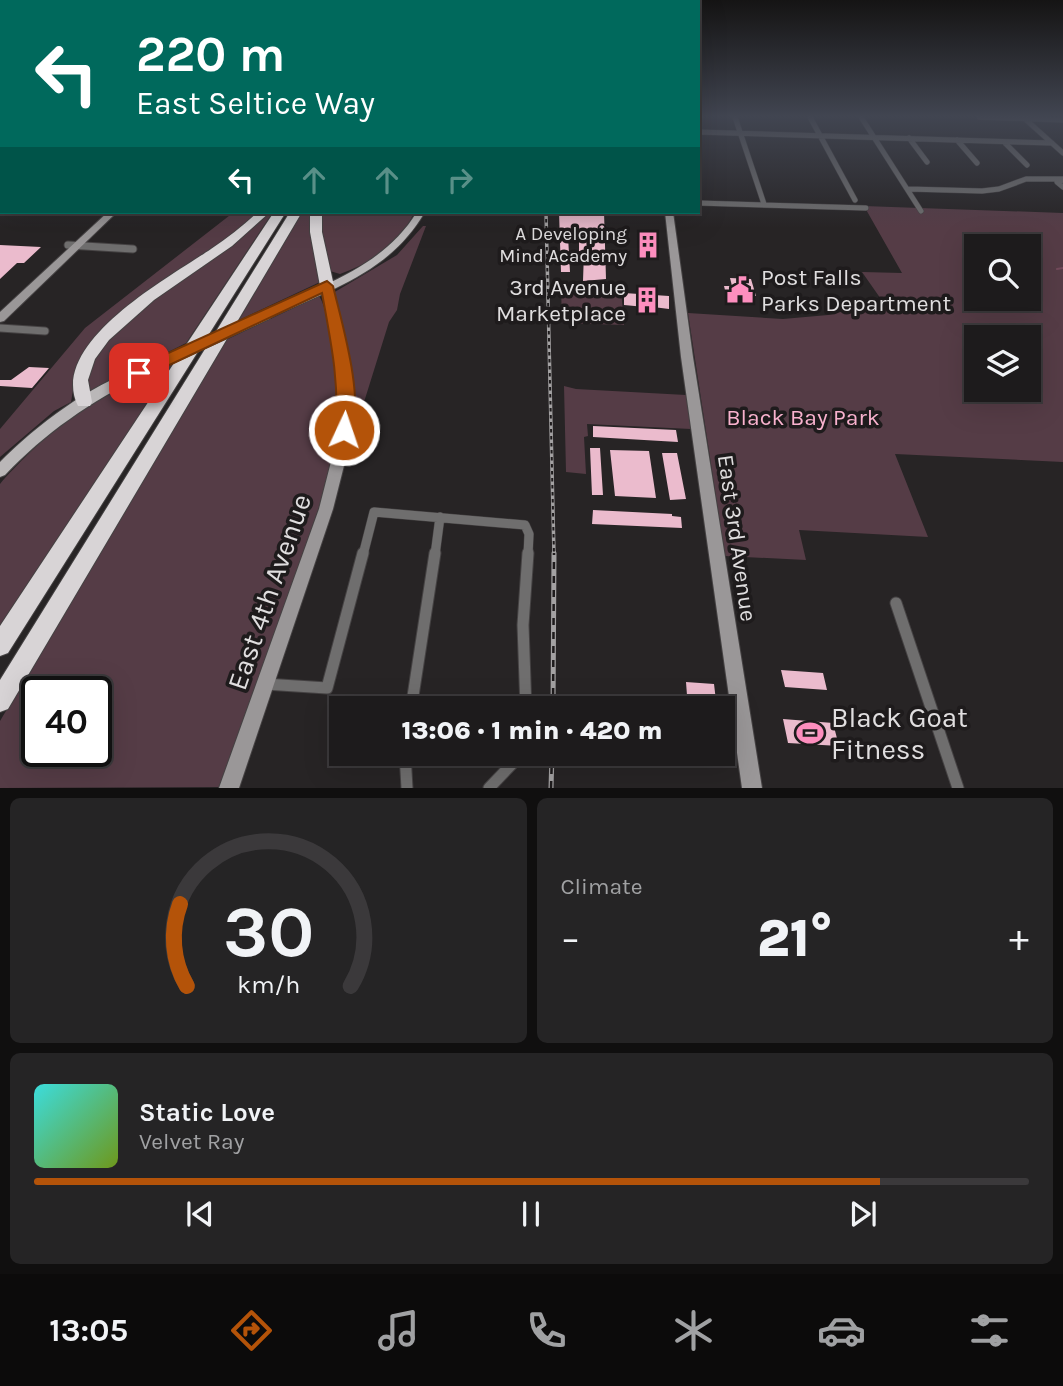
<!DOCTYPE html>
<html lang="en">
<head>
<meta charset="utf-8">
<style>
  :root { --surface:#1d1b1c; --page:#252425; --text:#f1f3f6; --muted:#a0a1a3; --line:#3b393b; --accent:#b45309 }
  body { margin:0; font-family:Karla,sans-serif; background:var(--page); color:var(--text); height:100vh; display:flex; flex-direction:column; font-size:26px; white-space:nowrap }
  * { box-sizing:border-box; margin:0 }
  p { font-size:23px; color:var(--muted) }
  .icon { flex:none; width:38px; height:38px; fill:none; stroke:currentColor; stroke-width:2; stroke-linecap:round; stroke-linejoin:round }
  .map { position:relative; height:788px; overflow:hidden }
  .panel { display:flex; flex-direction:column; gap:10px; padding:10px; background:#100f0f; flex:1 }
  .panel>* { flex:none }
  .banner { position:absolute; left:0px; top:0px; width:700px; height:214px; box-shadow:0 7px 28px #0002,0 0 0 2px var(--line); background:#00695c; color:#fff; overflow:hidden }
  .controls { position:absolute; left:964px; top:234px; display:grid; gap:14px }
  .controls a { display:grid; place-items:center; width:77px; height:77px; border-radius:0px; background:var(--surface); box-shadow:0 7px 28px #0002,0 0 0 2px var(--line); font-size:35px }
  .speed { position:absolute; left:21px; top:676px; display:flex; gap:14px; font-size:35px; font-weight:700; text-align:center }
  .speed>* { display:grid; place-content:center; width:91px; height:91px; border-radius:50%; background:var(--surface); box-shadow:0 7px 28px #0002,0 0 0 2px var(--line); line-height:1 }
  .speed .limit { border:4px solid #111; border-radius:10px; background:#fff; color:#111 }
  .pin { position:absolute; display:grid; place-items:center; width:60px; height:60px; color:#fff; margin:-30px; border-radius:14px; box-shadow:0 4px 10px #0006 }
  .me { position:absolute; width:77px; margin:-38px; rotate:3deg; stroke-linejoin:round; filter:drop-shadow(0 0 5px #0008) }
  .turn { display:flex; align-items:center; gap:24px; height:147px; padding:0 21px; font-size:32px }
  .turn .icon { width:91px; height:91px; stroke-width:2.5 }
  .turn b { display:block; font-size:49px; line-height:60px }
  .lanes { display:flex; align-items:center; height:66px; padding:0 21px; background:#0003; justify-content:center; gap:35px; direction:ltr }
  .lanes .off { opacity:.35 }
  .big { font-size:52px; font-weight:800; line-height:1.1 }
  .panel .card { flex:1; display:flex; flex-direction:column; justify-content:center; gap:10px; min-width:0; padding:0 24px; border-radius:10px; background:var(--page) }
  .panel .dial { align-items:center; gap:0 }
  .dial svg { height:182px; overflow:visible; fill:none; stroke:var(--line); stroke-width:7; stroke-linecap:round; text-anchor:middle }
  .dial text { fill:var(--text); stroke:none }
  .song { display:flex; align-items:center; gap:21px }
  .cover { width:84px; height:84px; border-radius:10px; background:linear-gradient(135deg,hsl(180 70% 55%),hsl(80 70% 35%)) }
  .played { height:7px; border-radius:4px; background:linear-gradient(90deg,var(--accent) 85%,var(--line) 85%) }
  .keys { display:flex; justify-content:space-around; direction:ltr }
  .heat { display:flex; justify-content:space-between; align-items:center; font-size:38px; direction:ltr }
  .panel .tiles { flex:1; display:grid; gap:10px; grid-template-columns:1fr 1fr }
  .card:last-child { grid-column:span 2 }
  .trip { position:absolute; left:329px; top:696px; width:406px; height:70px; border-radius:0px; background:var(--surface); box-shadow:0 7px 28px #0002,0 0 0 2px var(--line); font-weight:800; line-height:70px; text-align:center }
  .dock { display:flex; height:112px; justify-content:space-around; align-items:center; background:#0c0b0b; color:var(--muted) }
  .dock .icon { width:49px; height:49px }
  .dock .active { color:var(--accent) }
  .dock b { font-size:32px; color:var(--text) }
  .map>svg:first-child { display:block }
  .green { fill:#553c46; fill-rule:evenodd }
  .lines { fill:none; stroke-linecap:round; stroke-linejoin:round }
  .stream { stroke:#734a5b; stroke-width:2 }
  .building { fill:#ebbbcd }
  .street-far3-casing { stroke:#454243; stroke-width:6 }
  .street-far2-casing { stroke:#454243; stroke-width:9 }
  .street-far1-casing { stroke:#454243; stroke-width:10 }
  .street-casing { stroke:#454243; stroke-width:13 }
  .secondary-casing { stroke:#454243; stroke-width:2 }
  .primary-casing { stroke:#454243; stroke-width:2 }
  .highway-casing { stroke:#454243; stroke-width:2 }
  .street-far3 { stroke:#6f6e6e; stroke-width:5 }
  .street-far2 { stroke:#6f6e6e; stroke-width:7 }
  .street-far1 { stroke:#6f6e6e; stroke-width:9 }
  .street { stroke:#6f6e6e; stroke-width:11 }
  .secondary { fill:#9a9798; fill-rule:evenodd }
  .primary { fill:#bab7b8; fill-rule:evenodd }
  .highway { fill:#d8d4d6; fill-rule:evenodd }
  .rail-far1-casing { stroke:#a3a1a2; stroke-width:3.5 }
  .rail-casing { stroke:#a3a1a2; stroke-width:5 }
  .rail-far1 { stroke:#1e1b1c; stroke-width:2; stroke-dasharray:3.5; stroke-linecap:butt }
  .rail { stroke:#1e1b1c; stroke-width:2.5; stroke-dasharray:7; stroke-linecap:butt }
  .primary-bridge-far1-casing { stroke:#454243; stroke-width:12; stroke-linecap:butt }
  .primary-bridge-casing { stroke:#454243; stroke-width:15; stroke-linecap:butt }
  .primary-bridge-far1 { stroke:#bab7b8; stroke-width:10 }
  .primary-bridge { stroke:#bab7b8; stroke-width:13 }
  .route { fill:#b45309; stroke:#753606; stroke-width:2 }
  .labels { text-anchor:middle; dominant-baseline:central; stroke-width:7; stroke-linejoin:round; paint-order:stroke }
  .far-poi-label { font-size:19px; fill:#e0dedf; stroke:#1e1b1c; text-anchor:end }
  .poi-label { font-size:23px; fill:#e0dedf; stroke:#1e1b1c; text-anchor:start }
  .park-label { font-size:23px; fill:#f9b2ce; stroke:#1e1b1c }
  .street-label { font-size:23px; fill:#e0dedf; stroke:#1e1b1c }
  .near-street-label { font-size:28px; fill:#e0dedf; stroke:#1e1b1c }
  .near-poi-label { font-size:28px; fill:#e0dedf; stroke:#1e1b1c; text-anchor:start }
</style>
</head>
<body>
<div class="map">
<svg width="1063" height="788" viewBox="0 0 1063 788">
  <rect width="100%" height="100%" fill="#272425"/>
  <path class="green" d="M864 206 1063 213V462L895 454 928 537 799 530 806 560 725 556 688 313 783 319 828 315 883 302 862 272 902 273ZM976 247H1029V299H976ZM976 338H1029V390H976Z
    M234 212H261L240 231 139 301 75 379 71 402 54 411 0 457V429L85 328Z
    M268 212H273L186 343 89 392 83 382 90 366 117 327 252 226Z
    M302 212H312L320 282 239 320Z
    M319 212H414C402 243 371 263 340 274L330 271 318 225Z
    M423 226H426L400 294 397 310 389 322 350 447 351 379 333 293 397 255Z
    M561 286 621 289 624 325 562 323Z
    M319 296C325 305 326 317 328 327 340 379 339 427 329 479L220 787 0 788V721L226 340ZM37 691H96V751H37Z
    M176 362 0 629V484C32 447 101 382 152 383L161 368Z
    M564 386 576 389 686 395 691 429 587 424 588 436 584 437 586 474 566 472Z"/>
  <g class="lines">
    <path class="stream" d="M1057 269 1063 268"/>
  </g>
  <path class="building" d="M559 212H604L606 279 583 281 584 252 579 251V237L568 236 570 272H561Z
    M0 245 41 247 24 263H17L0 279Z
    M730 278 751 279 756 296 726 294 724 286H732Z
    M624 293 669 296V309L653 307V311H645V307L624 305Z
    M29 367 49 368 32 388 0 386V380H11Z
    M593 426 676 430 678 442 593 437Z
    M590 448H600L603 495H592Z
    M610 450 649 451 656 498 615 496Z
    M662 453H677L686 499 670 500Z
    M593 510 672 514V516L681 517 682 528 592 524Z
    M781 670 823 673 827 690 785 687Z
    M686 682 714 684 717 709H688Z
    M783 719 833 723 839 746 788 743Z"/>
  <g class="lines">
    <g class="street-far3-casing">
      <path id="street-far3" d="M735 117 764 204
        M810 117 855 200
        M861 117 921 211
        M979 117 1063 120
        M1024 118 1063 153
        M698 132 1052 143
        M909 138 927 162
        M957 140 977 163
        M1004 142 1027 165
        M1063 180 1057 182 1063 187
        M908 189 982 191 999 189 1026 179H1063
        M698 203 866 208"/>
    </g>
    <g class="street-far2-casing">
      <path id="street-far2" d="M68 245 133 249
        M0 328 45 331"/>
    </g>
    <g class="street-far1-casing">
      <path id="street-far1" d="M363 555 374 512 525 525 529 534 528 555
        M435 555 440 517"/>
    </g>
    <g class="street-casing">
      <path id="street" d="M896 603 958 788
        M265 684 327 688 363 553
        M411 709 435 553
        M526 709 523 625 528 553
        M405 754 407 788
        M489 788 512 764 516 754"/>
    </g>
    <g class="secondary-casing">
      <path id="secondary" d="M0 172H2V176H0Z
        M2 207V212H5L0 214V208Z
        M108 212H117L4 321 0 322V312Z
        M665 212H673L693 357 762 788H742L681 357Z
        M327 283 332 286 352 389 349 446 333 509 239 788H219L319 509 335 446 340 389 322 286Z"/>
    </g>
    <g class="primary-casing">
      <path id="primary" d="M417 212H425C390 272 332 289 272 317H264L263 314 264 311C321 286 382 268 417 212Z
        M139 369 145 373 143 376C91 401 45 433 5 475L0 477V462C37 425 89 385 139 369Z"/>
    </g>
    <g class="highway-casing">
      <path id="highway" d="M258 212H270L232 246 154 300 109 340 95 359 88 380 92 402 90 406H78C47 343 170 277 211 249 228 238 243 226 258 212Z
        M274 212H286L8 653 0 656V626Z
        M290 212H302L8 709 0 712V680Z
        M310 212H322V232L334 286 327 290 320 286 310 232Z"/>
    </g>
    <use href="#street-far3" class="street-far3"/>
    <use href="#street-far2" class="street-far2"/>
    <use href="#street-far1" class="street-far1"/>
    <use href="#street" class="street"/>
    <use href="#secondary" class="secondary"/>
    <use href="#primary" class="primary"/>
    <use href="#highway" class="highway"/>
    <g class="rail-far1-casing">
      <path id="rail-far1" d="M546 212 554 555"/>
    </g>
    <g class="rail-casing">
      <path id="rail" d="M553 709 554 553
        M551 788 552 754"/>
    </g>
    <use href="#rail-far1" class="rail-far1"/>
    <use href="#rail" class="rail"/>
    <g class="primary-bridge-far1-casing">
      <path id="primary-bridge-far1" d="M141 372 268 314"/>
    </g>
    <g class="primary-bridge-casing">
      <path id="primary-bridge" d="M139 373 145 370"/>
    </g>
    <use href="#primary-bridge-far1" class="primary-bridge-far1"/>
    <use href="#primary-bridge" class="primary-bridge"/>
  </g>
  <linearGradient id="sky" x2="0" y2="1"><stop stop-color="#151414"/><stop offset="0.51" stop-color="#414551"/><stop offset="1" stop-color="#414551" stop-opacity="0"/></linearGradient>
  <rect width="1063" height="228" fill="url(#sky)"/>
  <path class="route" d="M327 281 333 286C341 320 366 403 350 435H338L336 430C339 379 331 343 322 293L144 377 139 379 131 373 133 369Z"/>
  <defs>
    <g id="building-bare" transform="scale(2.1)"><path d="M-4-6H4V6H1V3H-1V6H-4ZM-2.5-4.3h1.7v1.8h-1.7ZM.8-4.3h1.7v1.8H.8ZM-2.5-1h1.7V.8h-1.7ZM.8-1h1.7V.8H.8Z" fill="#fd8ebe" stroke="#1e1b1c" stroke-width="2.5" paint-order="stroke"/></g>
    <g id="civic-bare" transform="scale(2.1)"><path d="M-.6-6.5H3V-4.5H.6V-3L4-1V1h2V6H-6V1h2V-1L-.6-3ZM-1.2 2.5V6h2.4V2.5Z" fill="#fd8ebe" stroke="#1e1b1c" stroke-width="2.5" paint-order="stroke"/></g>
    <g id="stadium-bare" transform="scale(2.1)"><path d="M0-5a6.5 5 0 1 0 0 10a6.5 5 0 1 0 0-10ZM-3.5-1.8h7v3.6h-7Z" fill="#fd8ebe" stroke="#1e1b1c" stroke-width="2.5" paint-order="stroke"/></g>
  </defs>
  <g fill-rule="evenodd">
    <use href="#building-bare" x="648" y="245"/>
    <use href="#civic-bare" x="740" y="290"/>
    <use href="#building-bare" x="647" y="300"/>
    <use href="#stadium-bare" x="810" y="733"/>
  </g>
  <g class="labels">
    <g class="far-poi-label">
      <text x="627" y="234">A Developing<tspan x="627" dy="22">Mind Academy</tspan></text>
    </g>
    <g class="poi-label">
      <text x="761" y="277">Post Falls<tspan x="761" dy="26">Parks Department</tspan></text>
      <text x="626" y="287" text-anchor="end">3rd Avenue<tspan x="626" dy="26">Marketplace</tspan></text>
    </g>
    <g class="park-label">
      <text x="803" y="417">Black Bay Park</text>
    </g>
    <g class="street-label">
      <text transform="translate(737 538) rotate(82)">East 3rd Avenue</text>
    </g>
    <g class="near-street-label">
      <text transform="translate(269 592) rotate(-71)">East 4th Avenue</text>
    </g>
    <g class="near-poi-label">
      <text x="831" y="717">Black Goat<tspan x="831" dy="32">Fitness</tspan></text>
    </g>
  </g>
</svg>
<div class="controls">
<a><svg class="icon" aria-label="search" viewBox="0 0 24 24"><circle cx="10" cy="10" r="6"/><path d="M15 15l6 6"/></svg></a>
<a><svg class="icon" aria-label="layers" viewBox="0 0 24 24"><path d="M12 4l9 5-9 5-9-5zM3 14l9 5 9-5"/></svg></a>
</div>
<div class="speed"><div class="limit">40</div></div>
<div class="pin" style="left:139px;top:373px;background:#d93025"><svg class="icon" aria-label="arrive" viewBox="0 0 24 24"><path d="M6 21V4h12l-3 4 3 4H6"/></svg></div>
<svg class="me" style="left:344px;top:430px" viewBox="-20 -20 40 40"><circle r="17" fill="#b45309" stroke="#fff" stroke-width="3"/><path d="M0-11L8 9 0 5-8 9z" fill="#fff"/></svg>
<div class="trip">13:06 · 1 min · 420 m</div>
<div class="banner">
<div class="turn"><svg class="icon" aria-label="left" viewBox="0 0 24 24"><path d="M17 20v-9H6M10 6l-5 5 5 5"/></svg><div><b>220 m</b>East Seltice Way</div></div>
<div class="lanes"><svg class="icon" aria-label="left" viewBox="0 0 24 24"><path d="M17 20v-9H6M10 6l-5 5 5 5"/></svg><svg class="icon off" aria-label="ahead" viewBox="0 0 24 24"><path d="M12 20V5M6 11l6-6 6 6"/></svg><svg class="icon off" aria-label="ahead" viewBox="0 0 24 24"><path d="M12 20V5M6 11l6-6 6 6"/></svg><svg class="icon off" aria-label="right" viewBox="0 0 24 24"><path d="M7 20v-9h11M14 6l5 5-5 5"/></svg></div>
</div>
</div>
<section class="panel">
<div class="tiles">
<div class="card dial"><svg viewBox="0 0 100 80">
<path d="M14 69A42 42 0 1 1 86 69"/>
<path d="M14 69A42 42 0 0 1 11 33" stroke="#b45309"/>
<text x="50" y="56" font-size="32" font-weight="700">30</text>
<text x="50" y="72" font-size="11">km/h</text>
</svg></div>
<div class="card"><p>Climate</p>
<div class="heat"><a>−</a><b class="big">21°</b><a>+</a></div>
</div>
<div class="card">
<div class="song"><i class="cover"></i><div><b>Static Love</b><p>Velvet Ray</p></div></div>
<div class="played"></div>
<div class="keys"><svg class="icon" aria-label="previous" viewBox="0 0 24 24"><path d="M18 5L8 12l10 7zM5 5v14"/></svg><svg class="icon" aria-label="pause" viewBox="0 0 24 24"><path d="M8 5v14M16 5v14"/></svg><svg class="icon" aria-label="next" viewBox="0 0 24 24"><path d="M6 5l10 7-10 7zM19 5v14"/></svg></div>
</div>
</div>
</section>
<nav class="dock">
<b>13:05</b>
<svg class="icon active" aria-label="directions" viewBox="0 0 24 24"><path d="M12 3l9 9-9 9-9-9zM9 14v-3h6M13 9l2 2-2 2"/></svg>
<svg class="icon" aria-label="music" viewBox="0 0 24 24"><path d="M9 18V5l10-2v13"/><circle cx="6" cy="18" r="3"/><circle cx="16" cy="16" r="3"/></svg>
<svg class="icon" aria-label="phone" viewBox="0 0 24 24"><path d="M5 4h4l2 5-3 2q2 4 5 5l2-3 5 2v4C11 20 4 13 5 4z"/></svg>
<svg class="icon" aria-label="climate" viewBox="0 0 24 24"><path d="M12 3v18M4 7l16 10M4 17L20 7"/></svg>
<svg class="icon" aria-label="car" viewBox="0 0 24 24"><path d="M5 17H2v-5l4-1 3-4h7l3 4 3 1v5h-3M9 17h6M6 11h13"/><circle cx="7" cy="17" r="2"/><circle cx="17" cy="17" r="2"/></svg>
<svg class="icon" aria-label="filters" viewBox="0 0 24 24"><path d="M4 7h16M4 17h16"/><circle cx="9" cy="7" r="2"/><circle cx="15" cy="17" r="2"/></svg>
</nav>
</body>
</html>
